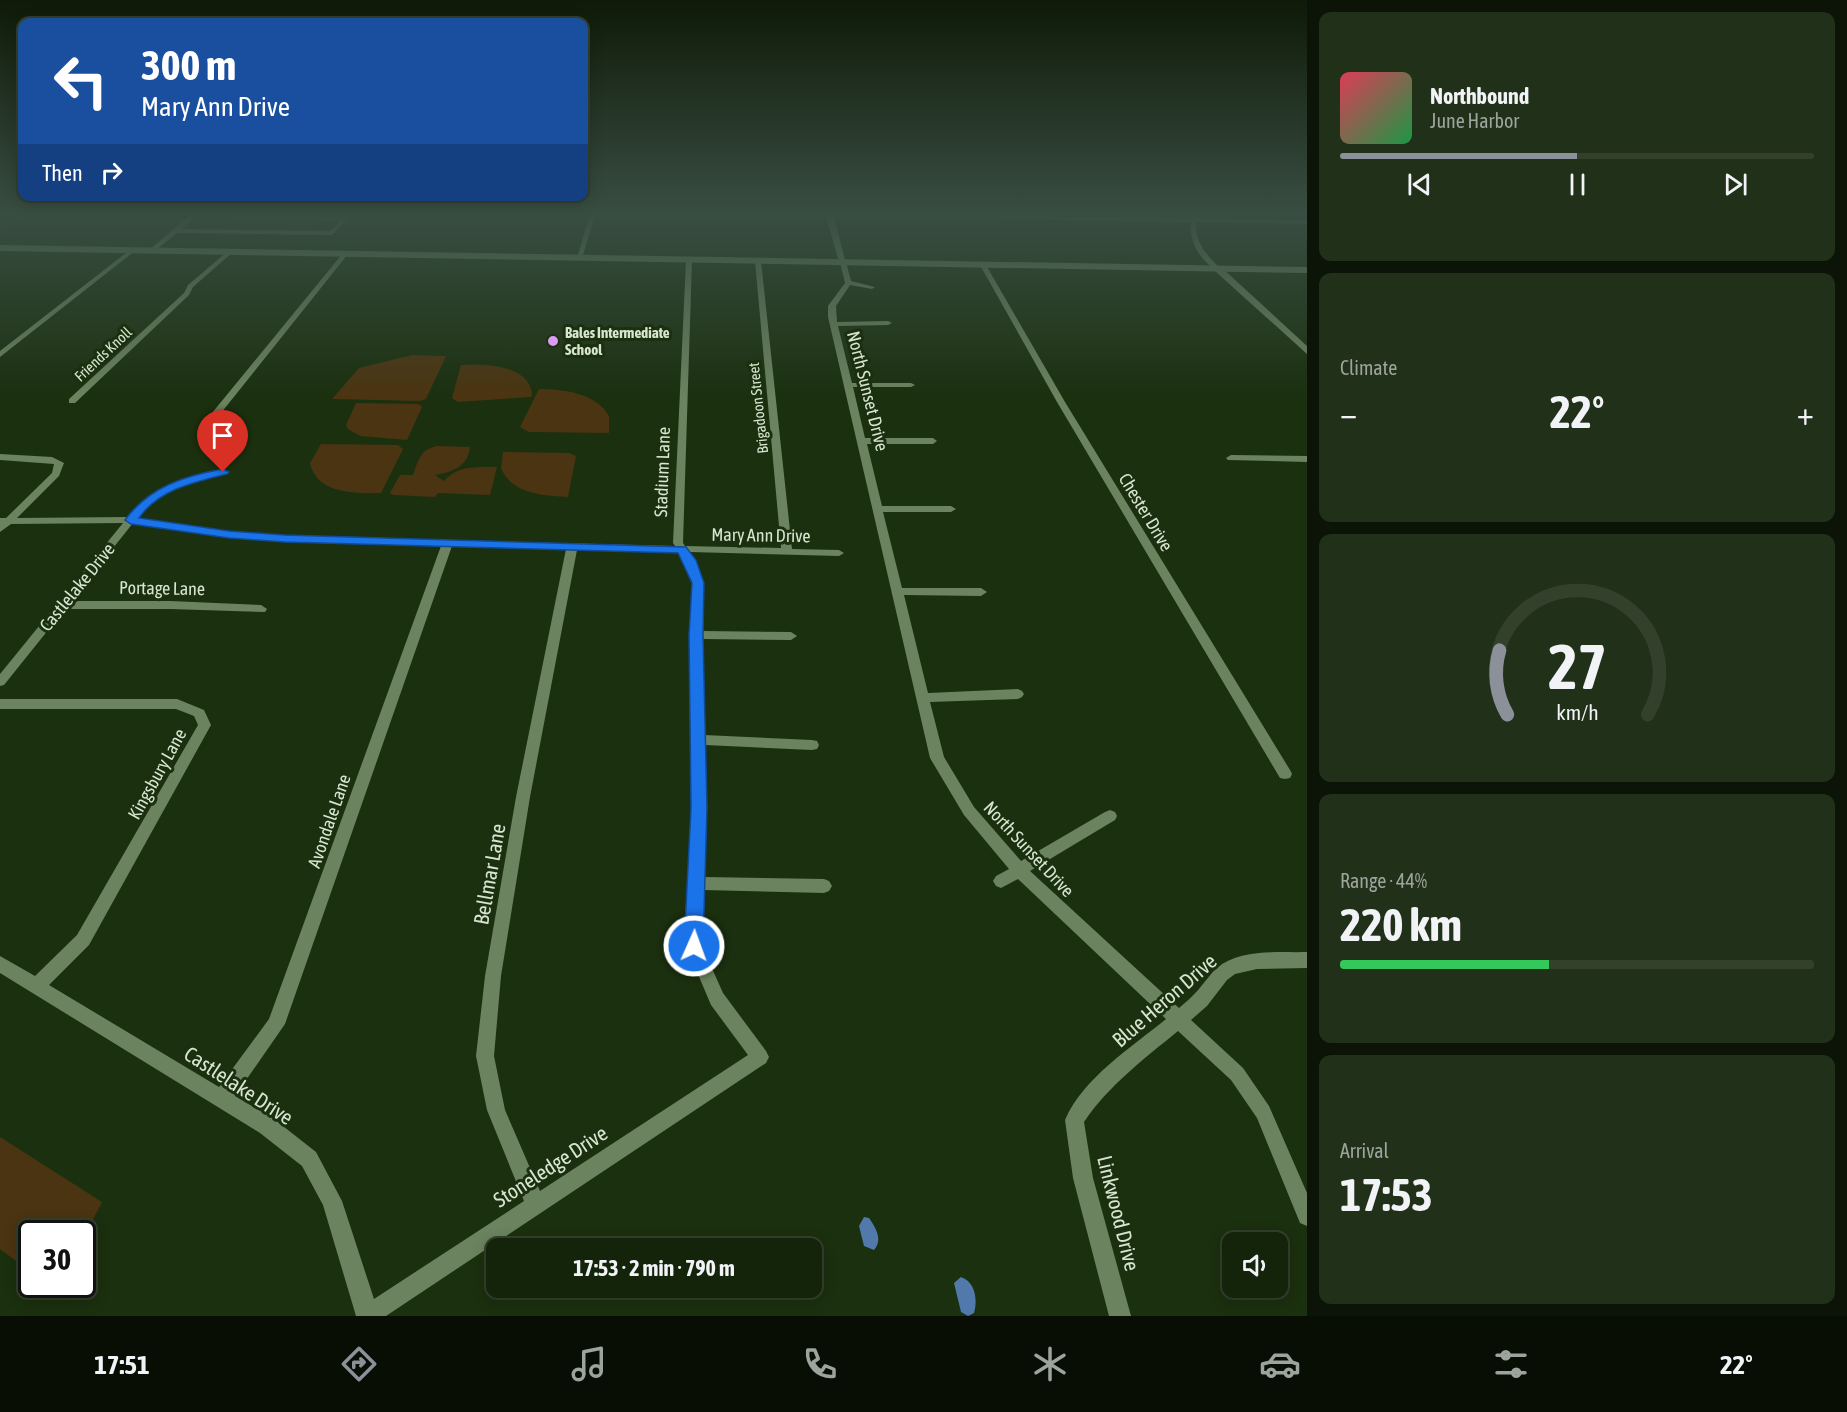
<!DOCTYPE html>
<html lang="en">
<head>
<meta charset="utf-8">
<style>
  :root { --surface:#14240b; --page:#213019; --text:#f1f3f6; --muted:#9da49d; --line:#33412c; --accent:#8c9099 }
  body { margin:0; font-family:"Asap Condensed",sans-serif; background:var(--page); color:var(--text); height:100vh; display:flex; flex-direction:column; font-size:22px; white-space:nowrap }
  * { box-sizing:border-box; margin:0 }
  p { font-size:20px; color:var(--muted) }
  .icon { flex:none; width:33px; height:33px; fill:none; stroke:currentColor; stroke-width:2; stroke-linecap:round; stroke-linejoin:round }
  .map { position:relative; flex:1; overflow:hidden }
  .panel { display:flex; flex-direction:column; gap:12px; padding:12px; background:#0b1406; width:540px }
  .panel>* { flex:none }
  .banner { position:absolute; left:18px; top:18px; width:570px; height:183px; border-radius:12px; box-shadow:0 3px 15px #0003,0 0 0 2px var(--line); background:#1a4fa0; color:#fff; overflow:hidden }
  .buttons { position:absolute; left:1222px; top:1232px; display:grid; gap:12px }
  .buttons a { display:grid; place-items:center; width:66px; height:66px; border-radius:12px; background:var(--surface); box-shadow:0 3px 15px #0003,0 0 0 2px var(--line); font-size:30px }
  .speed { position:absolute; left:18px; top:1220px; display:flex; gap:12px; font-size:30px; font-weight:700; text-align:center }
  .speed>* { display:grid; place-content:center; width:78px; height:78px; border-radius:50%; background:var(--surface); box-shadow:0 3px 15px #0003,0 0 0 2px var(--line); line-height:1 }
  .speed .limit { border:3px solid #111; border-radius:9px; background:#fff; color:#111 }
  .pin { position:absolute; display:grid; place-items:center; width:51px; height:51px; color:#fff; margin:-62px -26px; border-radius:50% 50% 50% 0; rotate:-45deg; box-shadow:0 0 6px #0007 }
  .pin .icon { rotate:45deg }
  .me { position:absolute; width:66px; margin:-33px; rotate:2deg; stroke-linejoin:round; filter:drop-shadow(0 0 4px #0008) }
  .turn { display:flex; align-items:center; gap:21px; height:126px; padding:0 24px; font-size:27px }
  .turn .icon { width:78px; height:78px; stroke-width:2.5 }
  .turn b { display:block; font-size:42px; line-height:51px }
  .then { display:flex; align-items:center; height:57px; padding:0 24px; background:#0003; gap:12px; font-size:22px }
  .big { font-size:45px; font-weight:700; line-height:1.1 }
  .panel .widget { flex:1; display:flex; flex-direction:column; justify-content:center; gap:9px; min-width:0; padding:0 21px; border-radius:12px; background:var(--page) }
  .panel .dial { align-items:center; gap:0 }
  .dial svg { height:156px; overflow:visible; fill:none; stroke:var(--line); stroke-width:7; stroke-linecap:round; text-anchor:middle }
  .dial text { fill:var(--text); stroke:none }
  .song { display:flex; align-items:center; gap:18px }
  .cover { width:72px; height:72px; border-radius:9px; background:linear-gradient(135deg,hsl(350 70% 55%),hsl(140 70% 35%)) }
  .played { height:6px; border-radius:3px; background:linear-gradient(90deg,var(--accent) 50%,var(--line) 50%) }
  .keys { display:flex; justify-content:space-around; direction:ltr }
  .heat { display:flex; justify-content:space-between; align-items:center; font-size:33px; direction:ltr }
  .charge { height:9px; border-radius:4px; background:linear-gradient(90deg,#34c759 44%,var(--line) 0) }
  .trip { position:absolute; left:486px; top:1238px; width:336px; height:60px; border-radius:12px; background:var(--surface); box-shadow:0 3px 15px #0003,0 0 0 2px var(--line); font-weight:700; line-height:60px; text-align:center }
  .menu { display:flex; height:96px; justify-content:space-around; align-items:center; background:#080e04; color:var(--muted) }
  .menu .icon { width:42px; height:42px }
  .menu .active { color:var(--accent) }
  .menu b { font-size:27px; color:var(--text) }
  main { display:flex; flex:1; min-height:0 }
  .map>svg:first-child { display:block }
  .green { fill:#4b3411 }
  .water { fill:#5279ab }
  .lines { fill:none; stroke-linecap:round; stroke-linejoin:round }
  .minor { fill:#6b835f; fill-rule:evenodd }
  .tertiary { fill:#6b835f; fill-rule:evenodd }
  .secondary { fill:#6b835f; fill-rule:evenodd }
  .shaded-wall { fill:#313418 }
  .route { fill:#1a73e8; stroke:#114b97; stroke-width:1.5 }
  .poi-dot { fill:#da9af6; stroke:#1b300f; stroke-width:2 }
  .labels { text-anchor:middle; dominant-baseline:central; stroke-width:6; stroke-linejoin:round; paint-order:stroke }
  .far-poi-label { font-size:15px; font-weight:bold; fill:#d8e6d1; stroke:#1b300f; text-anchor:start }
  .far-street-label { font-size:15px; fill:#d8e6d1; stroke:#1b300f }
  .street-label { font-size:18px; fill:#d8e6d1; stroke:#1b300f }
  .near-street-label { font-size:21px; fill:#d8e6d1; stroke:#1b300f }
</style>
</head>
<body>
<main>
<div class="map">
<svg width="1307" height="1316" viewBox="0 0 1307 1316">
  <rect width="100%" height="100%" fill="#1b300f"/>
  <path class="green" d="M412 355 446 356 426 399 420 401 332 399 359 368Z
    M461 365C484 364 529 364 532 394L531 397 458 402 452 398Z
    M539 389C563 389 596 393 609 416V433L529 432 520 427Z
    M356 403 419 404 422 407 407 440 360 436 348 429 346 425Z
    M321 444 398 445 403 449 381 493C356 493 317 495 310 463Z
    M437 446 470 447C468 467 452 472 435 475L444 481C457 465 478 467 497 467L490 495 438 493 435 497 393 495 390 493 400 475H413C419 459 420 450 437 446Z
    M503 452 569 453 576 456 568 497C545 496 511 494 501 468Z
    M0 1137 102 1202 83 1239 82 1233H32L31 1272 0 1249Z"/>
  <path class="water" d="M864 1217 869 1218C876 1228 883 1240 874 1250L864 1246 859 1226Z
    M961 1277C975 1282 978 1299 974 1313L968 1316 961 1312 954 1283Z"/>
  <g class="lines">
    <path class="minor" d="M193 213 344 216 347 213H353L332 235 177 233 153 252H149V250ZM196 217 341 220 330 231 181 229Z
      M590 213H596L582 258 577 259Z
      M830 213 1191 219 1193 213H1197V219L1307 220V224L1196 222C1195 243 1206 254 1220 268V270L1218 271C1200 261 1189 242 1191 222L828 216Z
      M131 249 136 250 0 357V351Z
      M228 251 233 252 193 287 189 295 75 403H69V399L184 293 188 285Z
      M343 253 348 254 209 428H203V424Z
      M689 258 692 260 683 543 685 546 781 548 755 261 758 259 761 261 792 549 839 550 844 553 839 556 690 552C708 577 703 603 702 631L791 632 797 636 791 640 702 639 704 735 812 740 817 741 819 745 817 749 812 750 705 745 706 808 704 877 824 879 829 881 832 886 829 891 824 893 704 890 702 946 723 993 766 1051 769 1057 766 1063 386 1316H356L323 1205 302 1166 260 1133 0 973V956L35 976 77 935 198 725 194 716 176 709H0V699H177L204 710 211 725 89 945 49 985 219 1087 269 1019 441 546 284 542 229 538 133 523 71 601H170L261 605 267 609 265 612 170 609H65L4 685 0 686V674L123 523 11 524 0 532V518H6L52 473 54 464 0 460V454L52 457 64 463 59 476 17 518 127 517C154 485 184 477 223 469L228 472 226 474C192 482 161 488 137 518L229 532 284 536 675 546 673 543 686 260ZM452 546 566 549 516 797 485 976 476 1056 487 1110 524 1201 374 1299 342 1201 316 1152 274 1119 235 1096 285 1024ZM577 550 679 552 685 560 693 583 690 635 692 808 686 946 711 1005 748 1055 540 1191 505 1110 494 1056 501 976 530 797Z
      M843 260 846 262 851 281 875 287 872 289 850 285 836 306 837 322 888 321 892 323 888 325 838 326 852 383H911L915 385 911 387H853L865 438H933L937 441 933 444H867L882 506H951L956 509 951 512H883L902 588H981L987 592 981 596 904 595 928 693 1018 689 1022 691 1024 694 1022 697 1018 699 930 702 944 757 974 807 1021 861 1105 812 1110 810 1115 812 1117 816 1115 820 1030 871 1179 1008C1186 1002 1193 996 1199 989 1205 982 1210 974 1217 968 1240 948 1279 953 1307 952V968L1257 969 1235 974 1227 980 1207 1006 1191 1020 1243 1068 1269 1106 1307 1193V1226L1300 1223 1257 1118 1231 1080 1178 1031C1144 1059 1109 1085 1084 1122L1093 1178 1131 1316H1109L1073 1178 1065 1120C1082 1079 1133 1046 1166 1019L1018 879 1001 888 996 886 993 881 996 876 1009 869 964 815 930 758 828 317V306L845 283 840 262Z
      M983 263 986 265 1065 402 1290 770 1292 774 1290 778 1285 779 1280 778 1057 402 980 265Z
      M1231 455 1307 456V462L1228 460 1226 458Z"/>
    <path class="tertiary" d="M825 213H833L846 264 839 262Z
      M1215 267H1221L1307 346V354L1215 271Z"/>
    <path class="secondary" d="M0 245 1307 267V273L0 251Z"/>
  </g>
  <path class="shaded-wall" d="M5 213H29L0 231V216Z"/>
  <linearGradient id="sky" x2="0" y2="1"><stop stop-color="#0f1a08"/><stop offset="0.54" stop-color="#394e42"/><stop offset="1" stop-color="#394e42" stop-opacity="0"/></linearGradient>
  <rect width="1307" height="397" fill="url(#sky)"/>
  <path class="route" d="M223 469 229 472 227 474C195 482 159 489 139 518L229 531 284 535 686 547 696 560 704 583 703 635 707 808 703 946 700 952 694 955 687 952 684 946 691 808 689 635 692 583 678 553 284 542 229 538 131 524 125 520C149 487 184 476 223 469Z"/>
  <circle class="poi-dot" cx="553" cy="341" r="6"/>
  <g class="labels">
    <g class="far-poi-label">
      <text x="565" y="332">Bales Intermediate<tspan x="565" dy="17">School</tspan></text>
    </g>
    <g class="far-street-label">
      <text transform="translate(103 354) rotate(-43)">Friends Knoll</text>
      <text transform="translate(758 408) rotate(-96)">Brigadoon Street</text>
    </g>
    <g class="street-label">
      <text transform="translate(868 391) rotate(76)">North Sunset Drive</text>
      <text transform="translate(662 472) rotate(-88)">Stadium Lane</text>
      <text transform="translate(1146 512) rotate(59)">Chester Drive</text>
      <text transform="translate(761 535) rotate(1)">Mary Ann Drive</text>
      <text transform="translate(77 587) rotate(-51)">Castlelake Drive</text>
      <text transform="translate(162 588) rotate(1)">Portage Lane</text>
      <text transform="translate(157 774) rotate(-61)">Kingsbury Lane</text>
      <text transform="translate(329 821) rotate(-71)">Avondale Lane</text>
      <text transform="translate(1029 849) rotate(47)">North Sunset Drive</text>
    </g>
    <g class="near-street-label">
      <text transform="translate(489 874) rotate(-80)">Bellmar Lane</text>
      <text transform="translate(1164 1000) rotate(-41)">Blue Heron Drive</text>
      <text transform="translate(239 1085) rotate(33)">Castlelake Drive</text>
      <text transform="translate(550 1166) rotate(-33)">Stoneledge Drive</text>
      <text transform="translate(1119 1213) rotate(76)">Linkwood Drive</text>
    </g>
  </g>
</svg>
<div class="buttons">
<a><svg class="icon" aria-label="sound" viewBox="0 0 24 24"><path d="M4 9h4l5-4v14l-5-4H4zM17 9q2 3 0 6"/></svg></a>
</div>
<div class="speed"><div class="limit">30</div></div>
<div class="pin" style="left:223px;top:472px;background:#d93025"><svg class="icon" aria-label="arrive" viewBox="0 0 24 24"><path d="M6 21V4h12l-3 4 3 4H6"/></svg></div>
<svg class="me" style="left:694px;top:946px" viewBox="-20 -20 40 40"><circle r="17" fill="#1a73e8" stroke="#fff" stroke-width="3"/><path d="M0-11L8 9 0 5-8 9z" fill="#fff"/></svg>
<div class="trip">17:53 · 2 min · 790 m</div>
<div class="banner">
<div class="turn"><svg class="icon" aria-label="left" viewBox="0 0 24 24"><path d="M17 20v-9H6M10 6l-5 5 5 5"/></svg><div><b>300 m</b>Mary Ann Drive</div></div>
<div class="then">Then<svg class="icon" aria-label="right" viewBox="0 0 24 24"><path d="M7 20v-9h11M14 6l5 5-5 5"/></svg></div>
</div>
</div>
<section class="panel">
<div class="widget">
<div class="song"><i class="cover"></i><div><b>Northbound</b><p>June Harbor</p></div></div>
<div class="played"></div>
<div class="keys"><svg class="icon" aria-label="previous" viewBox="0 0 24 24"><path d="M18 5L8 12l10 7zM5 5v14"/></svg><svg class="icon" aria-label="pause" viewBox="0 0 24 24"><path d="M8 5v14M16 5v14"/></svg><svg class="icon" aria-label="next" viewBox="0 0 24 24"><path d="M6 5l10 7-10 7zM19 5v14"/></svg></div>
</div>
<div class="widget"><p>Climate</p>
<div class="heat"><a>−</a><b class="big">22°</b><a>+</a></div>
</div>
<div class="widget dial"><svg viewBox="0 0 100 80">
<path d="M14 69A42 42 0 1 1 86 69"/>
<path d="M14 69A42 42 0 0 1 10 36" stroke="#8c9099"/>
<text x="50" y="56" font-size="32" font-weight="700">27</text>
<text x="50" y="72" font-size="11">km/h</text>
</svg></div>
<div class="widget"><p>Range · 44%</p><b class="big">220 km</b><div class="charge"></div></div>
<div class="widget"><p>Arrival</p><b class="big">17:53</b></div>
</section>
</main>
<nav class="menu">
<b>17:51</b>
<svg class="icon active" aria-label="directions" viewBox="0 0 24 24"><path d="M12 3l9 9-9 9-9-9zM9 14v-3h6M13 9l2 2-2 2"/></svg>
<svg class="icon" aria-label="music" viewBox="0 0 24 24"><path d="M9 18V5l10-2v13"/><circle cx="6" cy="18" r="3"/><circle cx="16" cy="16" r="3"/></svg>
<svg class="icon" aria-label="phone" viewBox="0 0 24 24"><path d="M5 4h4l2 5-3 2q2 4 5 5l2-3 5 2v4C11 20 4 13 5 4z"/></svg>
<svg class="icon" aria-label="climate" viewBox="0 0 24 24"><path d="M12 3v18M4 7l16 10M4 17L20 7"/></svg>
<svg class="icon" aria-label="car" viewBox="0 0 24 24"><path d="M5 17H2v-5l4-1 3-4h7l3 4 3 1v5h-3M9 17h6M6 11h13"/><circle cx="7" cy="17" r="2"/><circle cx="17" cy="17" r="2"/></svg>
<svg class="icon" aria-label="filters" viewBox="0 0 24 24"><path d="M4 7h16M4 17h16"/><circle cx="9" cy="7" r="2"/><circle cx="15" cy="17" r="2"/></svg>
<b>22°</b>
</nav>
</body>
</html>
